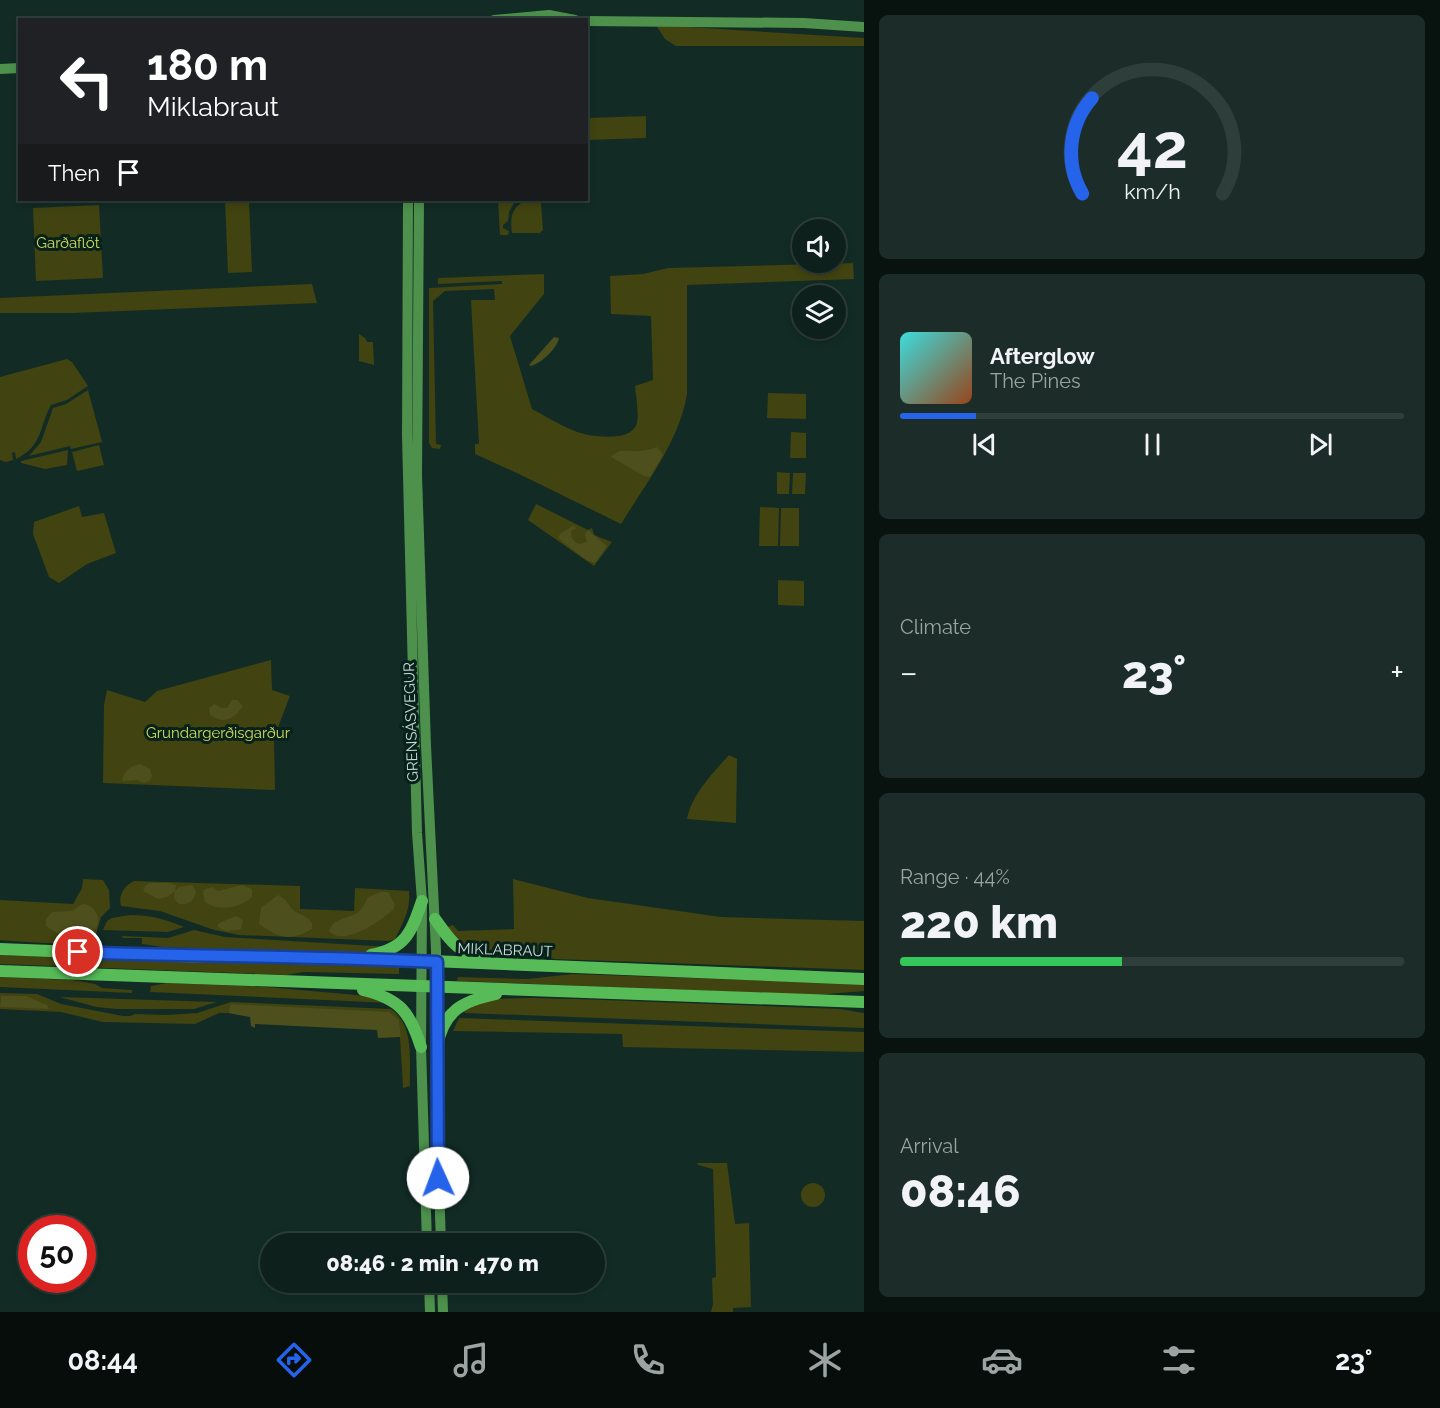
<!DOCTYPE html>
<html lang="en">
<head>
<meta charset="utf-8">
<style>
  :root { --surface:#0e201c; --page:#1c2d29; --text:#f1f3f6; --muted:#9ba3a3; --line:#2e3e3b; --accent:#2563eb }
  body { margin:0; font-family:Raleway,sans-serif; background:var(--page); color:var(--text); height:100vh; display:flex; flex-direction:column; font-size:22px; white-space:nowrap }
  * { box-sizing:border-box; margin:0 }
  p { font-size:20px; color:var(--muted) }
  .icon { flex:none; width:33px; height:33px; fill:none; stroke:currentColor; stroke-width:2; stroke-linecap:round; stroke-linejoin:round }
  .map { position:relative; flex:1; overflow:hidden }
  .side { display:flex; flex-direction:column; gap:15px; padding:15px; background:#08120f; width:576px }
  .side>* { flex:none }
  .guide { position:absolute; left:18px; top:18px; width:570px; height:183px; border-radius:0px; box-shadow:0 3px 9px #0003,0 0 0 2px var(--line); background:#202124; color:#fff; overflow:hidden }
  .fabs { position:absolute; left:792px; top:219px; display:grid; gap:12px }
  .fabs a { display:grid; place-items:center; width:54px; height:54px; border-radius:50%; background:var(--surface); box-shadow:0 3px 9px #0003,0 0 0 2px var(--line); font-size:30px }
  .speed { position:absolute; left:18px; top:1215px; display:flex; gap:12px; font-size:30px; font-weight:700; text-align:center }
  .speed>* { display:grid; place-content:center; width:78px; height:78px; border-radius:50%; background:var(--surface); box-shadow:0 3px 9px #0003,0 0 0 2px var(--line); line-height:1 }
  .speed .limit { border:9px solid #d22; background:#fff; color:#111 }
  .pin { position:absolute; display:grid; place-items:center; width:51px; height:51px; color:#fff; margin:-26px; border:3px solid #fff; border-radius:50%; box-shadow:0 2px 6px #0007 }
  .me { position:absolute; width:66px; margin:-33px; rotate:358deg; stroke-linejoin:round; filter:drop-shadow(0 0 4px #0008) }
  .turn { display:flex; align-items:center; gap:21px; height:126px; padding:0 30px; font-size:27px }
  .turn .icon { width:78px; height:78px; stroke-width:2.5 }
  .turn b { display:block; font-size:42px; line-height:51px }
  .then { display:flex; align-items:center; height:57px; padding:0 30px; background:#0003; gap:12px; font-size:22px }
  .big { font-size:45px; font-weight:800; line-height:1.1 }
  .side .card { flex:1; display:flex; flex-direction:column; justify-content:center; gap:9px; min-width:0; padding:0 21px; border-radius:9px; background:var(--page) }
  .side .dial { align-items:center; gap:0 }
  .dial svg { height:156px; overflow:visible; fill:none; stroke:var(--line); stroke-width:7; stroke-linecap:round; text-anchor:middle }
  .dial text { fill:var(--text); stroke:none }
  .song { display:flex; align-items:center; gap:18px }
  .cover { width:72px; height:72px; border-radius:9px; background:linear-gradient(135deg,hsl(180 70% 55%),hsl(20 70% 35%)) }
  .played { height:6px; border-radius:3px; background:linear-gradient(90deg,var(--accent) 15%,var(--line) 15%) }
  .keys { display:flex; justify-content:space-around; direction:ltr }
  .heat { display:flex; justify-content:space-between; align-items:center; font-size:33px; direction:ltr }
  .charge { height:9px; border-radius:4px; background:linear-gradient(90deg,#34c759 44%,var(--line) 0) }
  .trip { position:absolute; left:260px; top:1233px; width:345px; height:60px; border-radius:30px; background:var(--surface); box-shadow:0 3px 9px #0003,0 0 0 2px var(--line); font-weight:800; line-height:60px; text-align:center }
  .menu { display:flex; height:96px; justify-content:space-around; align-items:center; background:#060d0b; color:var(--muted) }
  .menu .icon { width:42px; height:42px }
  .menu .selected { color:var(--accent) }
  .menu b { font-size:27px; color:var(--text) }
  main { display:flex; flex:1; min-height:0 }
  .map>svg:first-child { display:block }
  .green { fill:#414310 }
  .forest { fill:#4d501c }
  .lines { fill:none; stroke-linecap:round; stroke-linejoin:round }
  .secondary { stroke:#4d914c; stroke-width:10 }
  .trunk { stroke:#57bc58; stroke-width:12 }
  .route-casing { stroke:#184099; stroke-width:15 }
  .route { stroke:#2563eb; stroke-width:10 }
  .labels { text-anchor:middle; dominant-baseline:central; stroke-width:6; stroke-linejoin:round; paint-order:stroke }
  .park-label { font-size:15px; fill:#d3da59; stroke:#07211b }
  .street-label { font-size:15px; fill:#cddcd7; stroke:#07211b }
</style>
</head>
<body>
<main>
<div class="map">
<svg width="864" height="1312" viewBox="0 0 864 1312">
  <rect width="100%" height="100%" fill="#122b25"/>
  <path class="green" d="M656 25 864 38V46H676L665 39Z
    M646 116V138L587 140V118Z
    M225 200H249L252 272 228 273Z
    M498 200H514L515 201 509 212 508 221 503 225V228L509 231 508 235H500Z
    M524 202 541 203 543 230 540 233H512C510 220 511 207 524 202Z
    M99 205 103 278 36 281 33 208Z
    M853 263 854 279 687 285V394C679 442 646 483 621 524L519 474 475 454V444H479L471 300H495L494 289 445 291 433 301 436 444 441 445 440 449 432 448 429 443V288L502 284V281L438 284V278L544 274V294L510 336 532 409C564 426 581 440 619 436 626 435 635 431 637 423 639 413 636 397 635 386L653 380 651 316 611 314 610 276 643 274 668 268Z
    M312 284 317 303 73 313H0V298Z
    M359 334 365 338 367 342H373L374 365 359 361Z
    M67 359 72 362 88 386 67 400 51 405C39 427 43 446 16 459L15 452 12 453 13 460 6 462 0 460V377Z
    M88 390 102 442 71 449 70 446 29 456 41 442 53 408 66 404Z
    M768 393 806 394V419L767 418Z
    M791 432 806 433V458H790Z
    M99 445 104 465 77 471 72 452Z
    M68 450 67 465 45 469 21 463V461Z
    M777 472 790 473 789 494H777Z
    M793 473H806L805 494H792Z
    M536 504 588 530 592 528 594 535 612 542 594 566 528 520Z
    M79 506 82 517 104 513 116 553 87 564 59 583 49 577 33 534 34 522Z
    M760 507 779 508 778 546H759Z
    M781 508H799V546H780Z
    M778 580 804 581V606L778 605Z
    M271 660 272 690 290 696 274 738 275 790 103 783 104 705 107 690 145 702 157 691Z
    M729 755 737 759 736 823 687 819C692 794 712 774 729 755Z
    M83 879 103 880 109 890 110 908 101 917 95 938C64 947 31 942 0 940V900L73 904 82 888Z
    M513 879 588 898 721 917 864 921V970L555 959C536 955 517 951 498 950 485 950 474 950 461 947L447 927 453 925 458 931 514 929Z
    M134 881 300 886V909L354 911 355 888 409 891C411 909 403 923 395 939L389 941 239 935 214 930 160 911 121 906C118 895 124 886 134 881Z
    M130 915C151 915 165 919 184 927L168 932 103 930 107 921 112 918Z
    M194 930 225 937 391 947 362 954 162 947 142 944V938H123L122 936 168 938Z
    M0 955 204 963 399 966V974L304 972 286 975 0 964Z
    M573 974 864 984V991L815 995 457 981 458 977 528 979Z
    M0 977 73 980 95 984 102 988 132 990V993L0 987Z
    M167 983 267 987 367 996 390 1003 150 992 151 986Z
    M0 993 37 994 61 1004 123 1016H130L135 1014 167 1015 197 1013 231 1002 391 1009C415 1026 409 1060 410 1086L403 1088 399 1020 232 1004 228 1013H219L195 1024 103 1022 61 1012 0 1009Z
    M60 997 217 1002 194 1009H117L96 1007Z
    M577 999 840 1009 864 1013V1028L465 1013 463 1009C493 993 543 999 577 999Z
    M459 1018 864 1032V1052L623 1047 622 1034 453 1031Z
    M697 1163H727L735 1224 749 1223 751 1307 733 1308V1312H711L713 1304 712 1278 716 1277 713 1169 698 1165Z
    M801 1195a12 12 0 1 1 24 0a12 12 0 1 1-24 0Z"/>
  <path class="forest" d="M554 337 559 338C557 349 541 363 531 366L529 365Z
    M657 447 663 455 650 477 644 476 611 457C619 449 623 451 633 451 641 452 650 449 657 447Z
    M574 525 576 528 571 531V537L576 543 580 544 587 542 585 534 588 530 607 546 595 563 586 560 558 538 560 534Z
    M232 700H237L243 706C234 719 224 725 210 715L209 708 214 704 222 708H227Z
    M140 764 150 769 152 777 149 781 144 783 137 780 122 781C123 771 131 766 140 764Z
    M149 883H170L176 885 175 891 179 887 192 885 196 891C195 901 189 905 179 904 173 899 174 897 175 891L167 897 158 899 143 891 145 886Z
    M242 885 252 889V897C241 908 218 912 205 902L203 893 205 889 213 887 218 891Z
    M381 892H388L395 904 393 910C381 920 344 948 329 931 333 918 347 919 357 913 363 909 365 902 368 897Z
    M278 895C289 900 288 907 296 912 303 916 307 916 312 923V929C290 942 279 938 259 924L261 908Z
    M82 904C98 904 105 926 90 933 83 936 78 932 71 932 67 931 62 933 57 933L46 926V919L52 912 72 911Z
    M236 916 243 920 241 929C232 931 224 933 217 926L219 923Z
    M1 996H26L47 1005 49 1009 0 1007Z
    M231 1004 389 1012 399 1020 401 1037 378 1038 377 1030 255 1024V1028L251 1026 250 1017 228 1013Z"/>
  <g class="lines">
    <path class="secondary" d="M494 20 549 15 575 20
      M586 21 804 23 864 27
      M0 69 20 68
      M408 200 407 436 417 833 422 901 421 1047 427 1244
      M419 200 417 475 426 746 436 949 438 1156 441 1244
      M429 1282 430 1312
      M442 1282 443 1312"/>
    <path class="trunk" d="M435 919C454 946 457 951 489 959
      M0 949 201 957 359 958 864 979
      M371 955C406 948 411 933 422 901
      M0 971 864 1002
      M363 990C400 999 410 1012 421 1047
      M437 1046C444 1010 463 1001 496 994"/>
  </g>
  <g class="lines">
    <g class="route-casing">
      <path id="route" d="M78 952C197 957 317 956 437 962L438 1178"/>
    </g>
    <use href="#route" class="route"/>
  </g>
  <g class="labels">
    <g class="park-label">
      <text x="68" y="243">Garðaflöt</text>
      <text x="218" y="733">Grundargerðisgarður</text>
    </g>
    <g class="street-label">
      <text transform="translate(411 722) rotate(-92)">GRENSÁSVEGUR</text>
      <text transform="translate(505 950) rotate(2)">MIKLABRAUT</text>
    </g>
  </g>
</svg>
<div class="fabs">
<a><svg class="icon" aria-label="sound" viewBox="0 0 24 24"><path d="M4 9h4l5-4v14l-5-4H4zM17 9q2 3 0 6"/></svg></a>
<a><svg class="icon" aria-label="layers" viewBox="0 0 24 24"><path d="M12 4l9 5-9 5-9-5zM3 14l9 5 9-5"/></svg></a>
</div>
<div class="speed"><div class="limit">50</div></div>
<div class="pin" style="left:78px;top:952px;background:#d93025"><svg class="icon" aria-label="arrive" viewBox="0 0 24 24"><path d="M6 21V4h12l-3 4 3 4H6"/></svg></div>
<svg class="me" style="left:438px;top:1178px" viewBox="-20 -20 40 40"><circle r="19" fill="#fff"/><path d="M0-13L10 11 0 6-10 11z" fill="#2563eb"/></svg>
<div class="trip">08:46 · 2 min · 470 m</div>
<div class="guide">
<div class="turn"><svg class="icon" aria-label="left" viewBox="0 0 24 24"><path d="M17 20v-9H6M10 6l-5 5 5 5"/></svg><div><b>180 m</b>Miklabraut</div></div>
<div class="then">Then<svg class="icon" aria-label="arrive" viewBox="0 0 24 24"><path d="M6 21V4h12l-3 4 3 4H6"/></svg></div>
</div>
</div>
<section class="side">
<div class="card dial"><svg viewBox="0 0 100 80">
<path d="M14 69A42 42 0 1 1 86 69"/>
<path d="M14 69A42 42 0 0 1 19 20" stroke="#2563eb"/>
<text x="50" y="56" font-size="32" font-weight="700">42</text>
<text x="50" y="72" font-size="11">km/h</text>
</svg></div>
<div class="card">
<div class="song"><i class="cover"></i><div><b>Afterglow</b><p>The Pines</p></div></div>
<div class="played"></div>
<div class="keys"><svg class="icon" aria-label="previous" viewBox="0 0 24 24"><path d="M18 5L8 12l10 7zM5 5v14"/></svg><svg class="icon" aria-label="pause" viewBox="0 0 24 24"><path d="M8 5v14M16 5v14"/></svg><svg class="icon" aria-label="next" viewBox="0 0 24 24"><path d="M6 5l10 7-10 7zM19 5v14"/></svg></div>
</div>
<div class="card"><p>Climate</p>
<div class="heat"><a>−</a><b class="big">23°</b><a>+</a></div>
</div>
<div class="card"><p>Range · 44%</p><b class="big">220 km</b><div class="charge"></div></div>
<div class="card"><p>Arrival</p><b class="big">08:46</b></div>
</section>
</main>
<nav class="menu">
<b>08:44</b>
<svg class="icon selected" aria-label="directions" viewBox="0 0 24 24"><path d="M12 3l9 9-9 9-9-9zM9 14v-3h6M13 9l2 2-2 2"/></svg>
<svg class="icon" aria-label="music" viewBox="0 0 24 24"><path d="M9 18V5l10-2v13"/><circle cx="6" cy="18" r="3"/><circle cx="16" cy="16" r="3"/></svg>
<svg class="icon" aria-label="phone" viewBox="0 0 24 24"><path d="M5 4h4l2 5-3 2q2 4 5 5l2-3 5 2v4C11 20 4 13 5 4z"/></svg>
<svg class="icon" aria-label="climate" viewBox="0 0 24 24"><path d="M12 3v18M4 7l16 10M4 17L20 7"/></svg>
<svg class="icon" aria-label="car" viewBox="0 0 24 24"><path d="M5 17H2v-5l4-1 3-4h7l3 4 3 1v5h-3M9 17h6M6 11h13"/><circle cx="7" cy="17" r="2"/><circle cx="17" cy="17" r="2"/></svg>
<svg class="icon" aria-label="filters" viewBox="0 0 24 24"><path d="M4 7h16M4 17h16"/><circle cx="9" cy="7" r="2"/><circle cx="15" cy="17" r="2"/></svg>
<b>23°</b>
</nav>
</body>
</html>
